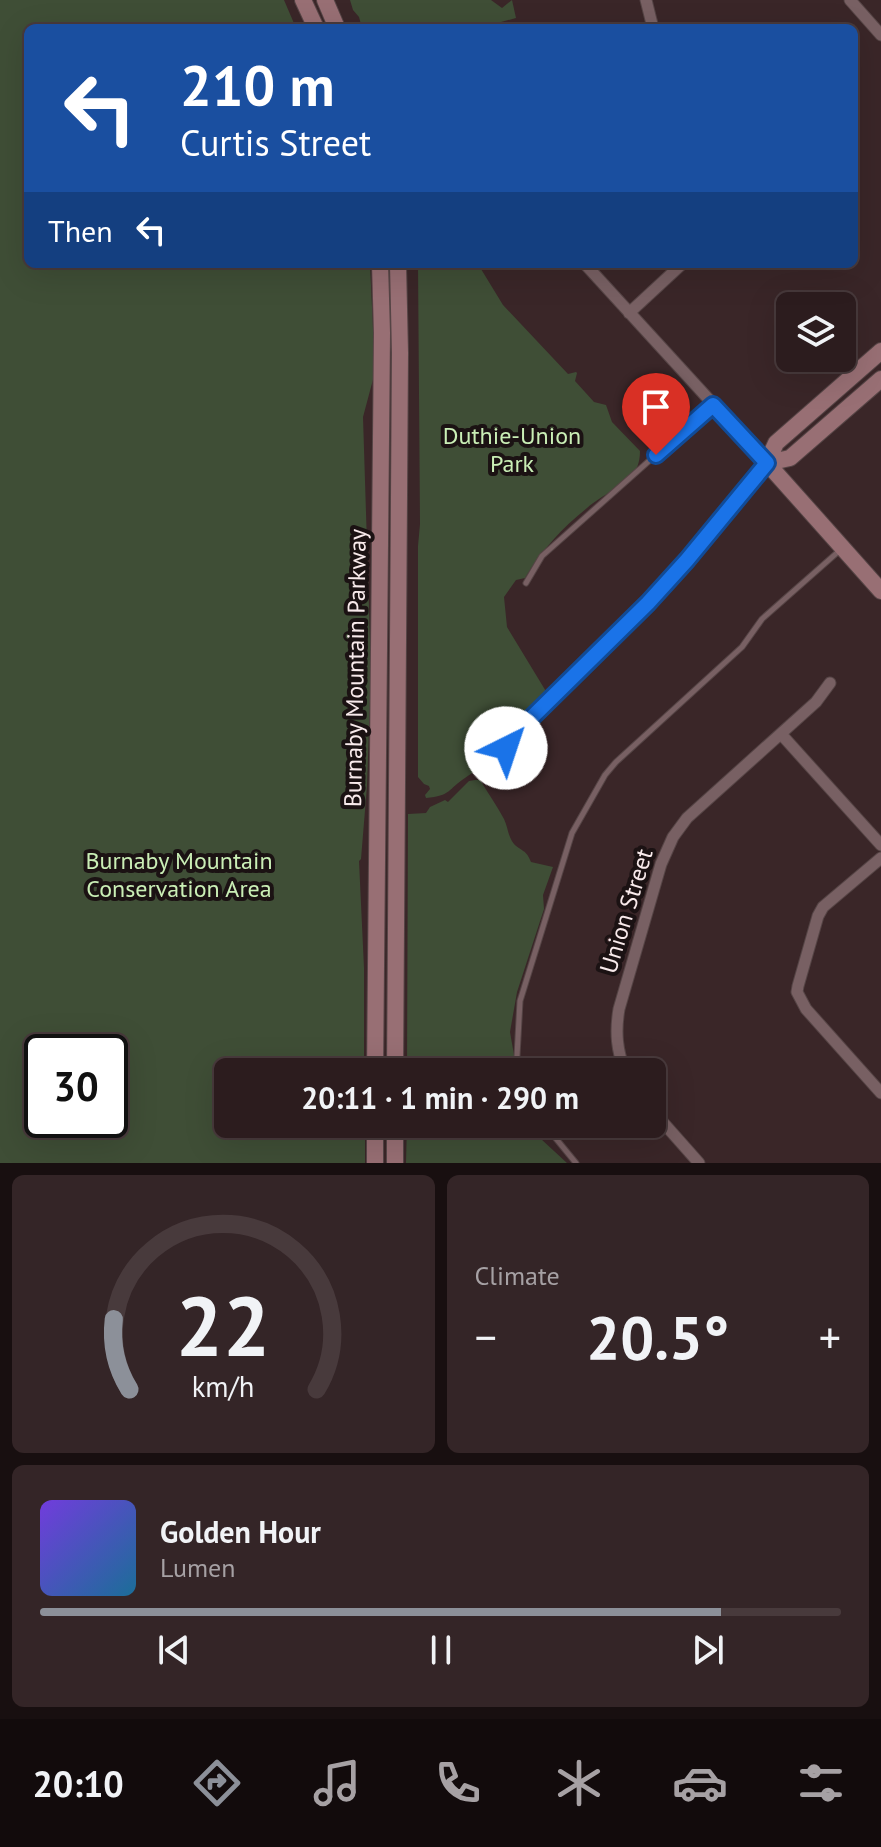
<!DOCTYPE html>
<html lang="en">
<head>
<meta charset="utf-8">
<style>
  :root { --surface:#2c1c1e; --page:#342527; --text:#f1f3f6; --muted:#a6a1a4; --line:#483a3c; --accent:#8c9099 }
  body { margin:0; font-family:"PT Sans",sans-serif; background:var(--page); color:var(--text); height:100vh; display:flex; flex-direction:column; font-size:30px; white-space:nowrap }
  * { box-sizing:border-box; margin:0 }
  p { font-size:26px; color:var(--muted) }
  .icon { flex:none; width:44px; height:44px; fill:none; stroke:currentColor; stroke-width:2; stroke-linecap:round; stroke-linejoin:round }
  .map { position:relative; height:1163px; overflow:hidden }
  .sheet { display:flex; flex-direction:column; gap:12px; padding:12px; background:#180f10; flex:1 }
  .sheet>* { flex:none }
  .guide { position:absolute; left:24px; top:24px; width:834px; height:244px; border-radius:12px; box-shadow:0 8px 32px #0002,0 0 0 2px var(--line); background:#1a4fa0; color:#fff; overflow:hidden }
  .controls { position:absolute; left:776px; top:292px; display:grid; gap:16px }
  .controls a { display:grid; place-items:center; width:80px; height:80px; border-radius:12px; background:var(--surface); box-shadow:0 8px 32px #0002,0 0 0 2px var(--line); font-size:40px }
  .speed { position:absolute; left:24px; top:1034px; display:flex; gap:16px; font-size:40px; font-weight:700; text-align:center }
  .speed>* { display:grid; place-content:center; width:104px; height:104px; border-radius:50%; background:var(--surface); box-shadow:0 8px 32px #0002,0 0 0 2px var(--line); line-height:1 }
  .speed .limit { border:4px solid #111; border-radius:12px; background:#fff; color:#111 }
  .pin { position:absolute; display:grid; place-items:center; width:68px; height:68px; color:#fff; margin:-82px -34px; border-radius:50% 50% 50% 0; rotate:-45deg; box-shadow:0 0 8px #0007 }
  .pin .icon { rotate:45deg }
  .me { position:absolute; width:88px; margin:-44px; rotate:41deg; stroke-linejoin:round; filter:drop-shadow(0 0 6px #0008) }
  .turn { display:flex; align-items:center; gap:28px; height:168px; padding:0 24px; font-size:36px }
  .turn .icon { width:104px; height:104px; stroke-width:2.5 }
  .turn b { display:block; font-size:56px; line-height:68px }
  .then { display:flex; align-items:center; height:76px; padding:0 24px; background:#0003; gap:16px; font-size:30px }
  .big { font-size:60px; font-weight:800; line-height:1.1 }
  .sheet .card { flex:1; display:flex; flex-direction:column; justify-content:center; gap:12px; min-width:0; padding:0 28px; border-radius:12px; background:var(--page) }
  .sheet .dial { align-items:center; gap:0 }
  .dial svg { height:208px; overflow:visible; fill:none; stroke:var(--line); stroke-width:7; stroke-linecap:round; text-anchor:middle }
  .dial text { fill:var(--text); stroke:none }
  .song { display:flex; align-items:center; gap:24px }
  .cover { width:96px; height:96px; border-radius:12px; background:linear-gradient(135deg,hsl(260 70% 55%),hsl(200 70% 35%)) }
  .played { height:8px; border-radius:4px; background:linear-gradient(90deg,var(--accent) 85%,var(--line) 85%) }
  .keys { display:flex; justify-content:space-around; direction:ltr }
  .heat { display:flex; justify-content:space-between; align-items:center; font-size:44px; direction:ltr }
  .sheet .tiles { flex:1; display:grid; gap:12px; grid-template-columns:1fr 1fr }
  .card:last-child { grid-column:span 2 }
  .trip { position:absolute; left:214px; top:1058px; width:452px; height:80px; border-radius:12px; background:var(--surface); box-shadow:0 8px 32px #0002,0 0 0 2px var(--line); font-weight:800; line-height:80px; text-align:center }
  .menu { display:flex; height:128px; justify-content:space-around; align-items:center; background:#120b0c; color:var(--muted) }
  .menu .icon { width:56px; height:56px }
  .menu .selected { color:var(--accent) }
  .menu b { font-size:36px; color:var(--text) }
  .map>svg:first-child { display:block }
  .green { fill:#3f4e36; fill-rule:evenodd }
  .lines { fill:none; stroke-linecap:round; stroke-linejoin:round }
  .lane-casing { stroke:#554445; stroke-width:7 }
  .street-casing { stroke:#554445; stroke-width:13 }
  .secondary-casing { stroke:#554445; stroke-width:18 }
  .lane { stroke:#786063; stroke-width:5 }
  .street { stroke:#786063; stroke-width:11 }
  .secondary { stroke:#986f74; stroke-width:16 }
  .route-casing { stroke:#114b97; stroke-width:20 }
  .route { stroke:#1a73e8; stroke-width:14 }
  .labels { text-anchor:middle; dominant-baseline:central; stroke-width:8; stroke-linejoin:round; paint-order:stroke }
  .park-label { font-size:24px; fill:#caefb6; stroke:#1b1213 }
  .street-label { font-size:24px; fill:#f8eaeb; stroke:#1b1213 }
</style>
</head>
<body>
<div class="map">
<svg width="881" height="1163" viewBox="0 0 881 1163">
  <rect width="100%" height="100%" fill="#3a2628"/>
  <path class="green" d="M0 0H284L296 28H28V264H370L375 372 363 417 371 672 367 786 361 859 359 861 364 968V1072H228V1124H365V1163H0ZM42 1052H110V1120H42Z
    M350 0H491L502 8 512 0 516 18 501 22 494 28H362L359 17 353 10Z
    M418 264H469L471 268 481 269 503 305 568 374 576 372 577 373 575 381 594 402 606 405 612 422 640 451C640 457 639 464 636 469 625 486 602 495 587 508 562 528 541 551 525 578L516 580 504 597 507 627 547 693C538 702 529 711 519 719 513 723 507 723 501 726 484 734 482 747 492 762L484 761C479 770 473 772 465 778 448 789 451 796 426 798L425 795 430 789 429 786 424 784 418 777V546L420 524Z
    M475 780H480C488 793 497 806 504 819 508 827 508 837 514 844 522 852 526 849 531 862L553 867 543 895 544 909 517 992 510 1032 517 1072H407L408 814 426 813 430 807 445 800 448 802 469 781Z
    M407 1124H533L541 1139 567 1163H406Z"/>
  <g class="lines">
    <g class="lane-casing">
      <path id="lane" d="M526 583 542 556 712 405
        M521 1072 517 1056 520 1001 572 833 605 775 616 762 742 647 762 619 839 551
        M544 1124 576 1163"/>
    </g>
    <g class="street-casing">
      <path id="street" d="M646 0 653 28
        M850 0 881 35
        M629 313 682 264
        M781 734 881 845
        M506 748 521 728 648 603 687 560 767 463 585 264
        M881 858 823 907 818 916 798 986 797 992 806 1009 881 1093
        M625 1072C617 1050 615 1033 619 1009L661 864 673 837 687 818 816 702 830 683
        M652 1110 699 1163"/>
    </g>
    <g class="secondary-casing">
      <path id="secondary" d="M303 0 316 28
        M325 0 337 28
        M767 463 881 591
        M767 463 776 443 881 351
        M767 463 790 458 881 379
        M375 1072 382 333 380 264
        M395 1072 400 353 398 264
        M375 1163V1124
        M395 1163V1124"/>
    </g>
    <use href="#lane" class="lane"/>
    <use href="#street" class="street"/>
    <use href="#secondary" class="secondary"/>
  </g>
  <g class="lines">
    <g class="route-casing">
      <path id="route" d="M506 748 521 728 648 603 687 560 767 463 713 405 656 455"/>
    </g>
    <use href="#route" class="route"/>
  </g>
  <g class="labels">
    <g class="park-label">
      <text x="512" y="435">Duthie-Union<tspan x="512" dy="28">Park</tspan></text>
      <text x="179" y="860">Burnaby Mountain<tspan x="179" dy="28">Conservation Area</tspan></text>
    </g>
    <g class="street-label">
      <text transform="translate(355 668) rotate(-89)">Burnaby Mountain Parkway</text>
      <text transform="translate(626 911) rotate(-73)">Union Street</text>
    </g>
  </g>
</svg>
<div class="controls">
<a><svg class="icon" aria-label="layers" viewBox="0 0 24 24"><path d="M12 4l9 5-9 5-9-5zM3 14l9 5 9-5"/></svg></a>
</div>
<div class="speed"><div class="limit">30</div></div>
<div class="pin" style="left:656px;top:455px;background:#d93025"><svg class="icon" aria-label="arrive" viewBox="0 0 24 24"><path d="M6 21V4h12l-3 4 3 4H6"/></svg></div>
<svg class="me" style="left:506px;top:748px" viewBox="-20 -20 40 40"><circle r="19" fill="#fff"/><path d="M0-13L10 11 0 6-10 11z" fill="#1a73e8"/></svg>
<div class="trip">20:11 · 1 min · 290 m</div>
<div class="guide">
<div class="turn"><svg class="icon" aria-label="left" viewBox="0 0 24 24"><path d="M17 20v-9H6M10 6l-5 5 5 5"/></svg><div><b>210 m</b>Curtis Street</div></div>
<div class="then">Then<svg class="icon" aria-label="left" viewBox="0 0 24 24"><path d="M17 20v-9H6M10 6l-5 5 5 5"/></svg></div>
</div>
</div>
<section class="sheet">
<div class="tiles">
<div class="card dial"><svg viewBox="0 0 100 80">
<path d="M14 69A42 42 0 1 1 86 69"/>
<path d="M14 69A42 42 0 0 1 8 42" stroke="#8c9099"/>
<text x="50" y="56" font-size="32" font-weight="700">22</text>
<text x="50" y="72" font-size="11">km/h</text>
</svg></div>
<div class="card"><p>Climate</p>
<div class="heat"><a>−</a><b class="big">20.5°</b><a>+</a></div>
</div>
<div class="card">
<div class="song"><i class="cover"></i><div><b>Golden Hour</b><p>Lumen</p></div></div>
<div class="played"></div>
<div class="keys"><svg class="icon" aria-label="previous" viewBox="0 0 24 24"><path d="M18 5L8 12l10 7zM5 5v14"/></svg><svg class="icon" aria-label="pause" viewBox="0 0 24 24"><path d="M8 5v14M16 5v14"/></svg><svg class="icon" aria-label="next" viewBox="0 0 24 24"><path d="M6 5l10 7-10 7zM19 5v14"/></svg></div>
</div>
</div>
</section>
<nav class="menu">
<b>20:10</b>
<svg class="icon selected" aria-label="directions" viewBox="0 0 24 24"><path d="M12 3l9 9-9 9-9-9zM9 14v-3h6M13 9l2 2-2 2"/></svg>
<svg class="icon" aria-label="music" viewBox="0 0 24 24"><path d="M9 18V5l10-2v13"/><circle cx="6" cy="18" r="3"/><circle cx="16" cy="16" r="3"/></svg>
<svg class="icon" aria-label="phone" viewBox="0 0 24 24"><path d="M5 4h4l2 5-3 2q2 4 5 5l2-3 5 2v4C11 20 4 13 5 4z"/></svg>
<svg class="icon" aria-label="climate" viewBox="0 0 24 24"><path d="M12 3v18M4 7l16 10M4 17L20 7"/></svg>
<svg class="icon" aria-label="car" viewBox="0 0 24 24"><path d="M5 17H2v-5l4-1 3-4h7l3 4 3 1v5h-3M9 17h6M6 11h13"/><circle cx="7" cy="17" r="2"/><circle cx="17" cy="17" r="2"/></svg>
<svg class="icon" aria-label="filters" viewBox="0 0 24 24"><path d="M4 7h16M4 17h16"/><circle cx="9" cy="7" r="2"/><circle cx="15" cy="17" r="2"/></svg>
</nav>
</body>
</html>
